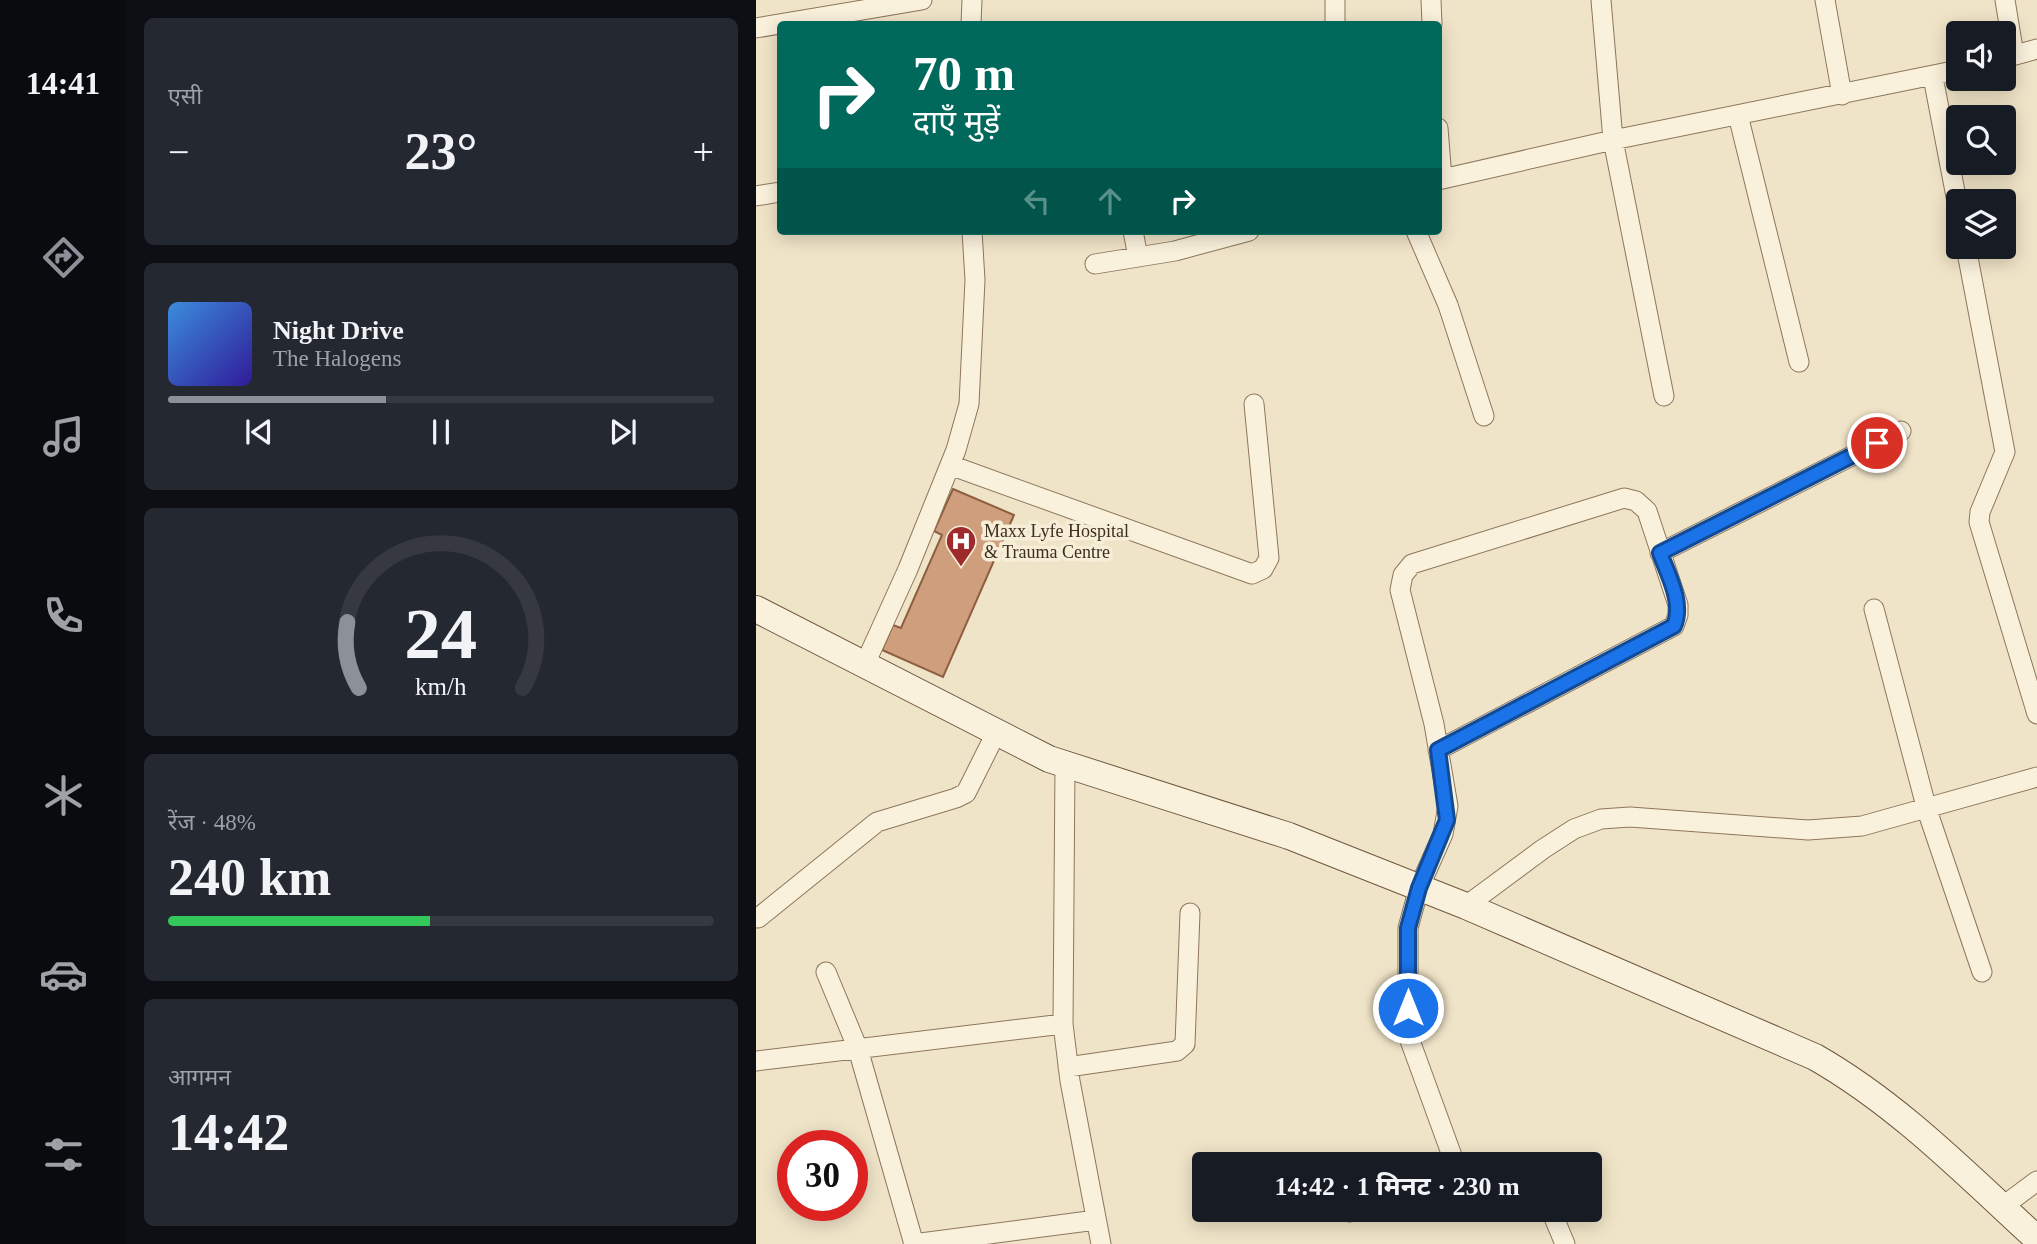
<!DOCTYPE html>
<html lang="hi">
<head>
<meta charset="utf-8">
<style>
  :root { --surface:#171b24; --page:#242831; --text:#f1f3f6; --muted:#9ea1a6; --line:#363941; --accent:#8c9099 }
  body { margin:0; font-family:"Times New Roman","Noto Sans Devanagari",serif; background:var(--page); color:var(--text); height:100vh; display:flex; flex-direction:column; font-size:26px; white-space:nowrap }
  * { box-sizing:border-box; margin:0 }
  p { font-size:23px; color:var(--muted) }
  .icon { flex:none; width:38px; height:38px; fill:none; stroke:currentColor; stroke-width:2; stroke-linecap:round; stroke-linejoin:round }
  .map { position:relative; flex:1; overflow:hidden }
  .side { display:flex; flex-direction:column; gap:18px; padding:18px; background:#0d0f14; width:630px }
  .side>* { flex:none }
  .hud { position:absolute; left:21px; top:21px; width:665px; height:214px; border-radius:7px; box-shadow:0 4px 18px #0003; background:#00695c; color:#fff; overflow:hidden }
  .fabs { position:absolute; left:1190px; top:21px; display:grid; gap:14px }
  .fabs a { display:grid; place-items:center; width:70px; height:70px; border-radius:7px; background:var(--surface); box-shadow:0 4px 18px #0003; font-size:35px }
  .speed { position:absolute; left:21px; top:1130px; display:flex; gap:14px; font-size:35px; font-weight:700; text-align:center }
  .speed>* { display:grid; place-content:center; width:91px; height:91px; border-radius:50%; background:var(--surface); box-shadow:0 4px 18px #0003; line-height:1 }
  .speed .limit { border:10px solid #d22; background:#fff; color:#111 }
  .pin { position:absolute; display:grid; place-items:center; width:60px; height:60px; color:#fff; margin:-30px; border:4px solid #fff; border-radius:50%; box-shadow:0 2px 7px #0007 }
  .me { position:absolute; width:77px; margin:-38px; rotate:0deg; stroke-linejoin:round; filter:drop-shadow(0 0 5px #0008) }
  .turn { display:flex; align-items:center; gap:24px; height:147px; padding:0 21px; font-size:32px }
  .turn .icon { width:91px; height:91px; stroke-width:2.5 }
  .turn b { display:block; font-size:49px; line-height:60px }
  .lanes { display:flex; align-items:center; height:66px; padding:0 21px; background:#0003; justify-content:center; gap:35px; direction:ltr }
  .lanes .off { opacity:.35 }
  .big { font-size:52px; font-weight:700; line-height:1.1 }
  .side .tile { flex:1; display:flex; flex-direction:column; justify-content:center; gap:10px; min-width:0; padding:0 24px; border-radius:10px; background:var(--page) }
  .side .dial { align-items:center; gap:0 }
  .dial svg { height:182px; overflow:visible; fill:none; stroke:var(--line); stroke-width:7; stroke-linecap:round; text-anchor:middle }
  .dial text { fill:var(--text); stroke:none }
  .song { display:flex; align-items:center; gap:21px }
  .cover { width:84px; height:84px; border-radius:10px; background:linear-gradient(135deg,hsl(210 70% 55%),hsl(250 70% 35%)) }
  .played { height:7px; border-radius:4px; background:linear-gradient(90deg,var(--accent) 40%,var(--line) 40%) }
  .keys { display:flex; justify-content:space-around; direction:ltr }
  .heat { display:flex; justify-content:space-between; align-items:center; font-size:38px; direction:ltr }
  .charge { height:10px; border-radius:5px; background:linear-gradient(90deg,#34c759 48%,var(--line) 0) }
  .trip { position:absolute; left:436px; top:1152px; width:410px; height:70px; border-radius:7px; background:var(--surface); box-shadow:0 4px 18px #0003; font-weight:700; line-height:70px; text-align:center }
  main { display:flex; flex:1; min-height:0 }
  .menu { display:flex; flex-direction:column; width:126px; justify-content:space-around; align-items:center; background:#090b0e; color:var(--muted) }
  .menu .icon { width:49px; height:49px }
  .menu .active { color:var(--accent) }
  .menu b { font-size:32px; color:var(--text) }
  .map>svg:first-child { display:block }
  .building { fill:#cf9f7d; stroke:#8d5f41; stroke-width:2 }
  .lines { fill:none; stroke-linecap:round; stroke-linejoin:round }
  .street-casing { stroke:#8d765c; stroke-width:21 }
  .secondary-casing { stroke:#6f573f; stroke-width:28 }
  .street { stroke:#faf1dc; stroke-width:19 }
  .secondary { stroke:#faf1dc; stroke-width:26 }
  .route-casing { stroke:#114b97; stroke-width:18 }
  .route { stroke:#1a73e8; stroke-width:12 }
  .labels { text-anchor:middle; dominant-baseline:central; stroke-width:7; stroke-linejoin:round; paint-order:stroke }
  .poi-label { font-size:18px; fill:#3d2e20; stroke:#f7eed8; text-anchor:start }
</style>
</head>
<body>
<main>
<nav class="menu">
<b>14:41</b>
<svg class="icon active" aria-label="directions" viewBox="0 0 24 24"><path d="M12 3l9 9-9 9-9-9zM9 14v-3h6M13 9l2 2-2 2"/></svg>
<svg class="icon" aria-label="music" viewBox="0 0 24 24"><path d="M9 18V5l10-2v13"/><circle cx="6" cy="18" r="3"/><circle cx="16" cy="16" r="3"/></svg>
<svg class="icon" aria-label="phone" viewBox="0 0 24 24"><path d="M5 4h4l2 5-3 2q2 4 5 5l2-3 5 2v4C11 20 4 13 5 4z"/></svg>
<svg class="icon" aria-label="climate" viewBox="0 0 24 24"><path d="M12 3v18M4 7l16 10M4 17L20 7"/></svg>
<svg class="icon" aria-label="car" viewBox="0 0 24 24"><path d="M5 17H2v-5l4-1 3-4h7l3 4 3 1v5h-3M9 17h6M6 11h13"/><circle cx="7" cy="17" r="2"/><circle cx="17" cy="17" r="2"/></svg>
<svg class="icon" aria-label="filters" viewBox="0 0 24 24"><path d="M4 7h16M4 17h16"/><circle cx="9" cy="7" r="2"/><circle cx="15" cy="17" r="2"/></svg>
</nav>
<section class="side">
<div class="tile"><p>एसी</p>
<div class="heat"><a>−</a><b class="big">23°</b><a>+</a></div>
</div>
<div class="tile">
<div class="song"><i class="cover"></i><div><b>Night Drive</b><p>The Halogens</p></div></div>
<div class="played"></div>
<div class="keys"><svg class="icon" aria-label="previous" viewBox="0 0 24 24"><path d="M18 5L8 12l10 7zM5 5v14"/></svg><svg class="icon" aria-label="pause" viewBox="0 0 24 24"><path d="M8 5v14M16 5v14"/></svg><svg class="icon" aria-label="next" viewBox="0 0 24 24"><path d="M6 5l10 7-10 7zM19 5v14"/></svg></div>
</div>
<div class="tile dial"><svg viewBox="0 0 100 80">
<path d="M14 69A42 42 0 1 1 86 69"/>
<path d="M14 69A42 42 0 0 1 9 40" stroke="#8c9099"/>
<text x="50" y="56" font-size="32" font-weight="700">24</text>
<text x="50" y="72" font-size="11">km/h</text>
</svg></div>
<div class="tile"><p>रेंज · 48%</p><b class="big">240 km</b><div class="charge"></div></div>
<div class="tile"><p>आगमन</p><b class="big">14:42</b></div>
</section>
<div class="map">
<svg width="1281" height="1244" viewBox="0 0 1281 1244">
  <rect width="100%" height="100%" fill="#f0e4c8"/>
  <path class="building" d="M197 489 258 515 187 677 126 650 137 625 145 628 186 535 178 531Z"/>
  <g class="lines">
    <g class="street-casing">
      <path id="street" d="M675 0 676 24
        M845 0 857 140 908 396
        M1069 0 1086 95
        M1249 0 1258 55
        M215 24 216 0
        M579 24V0
        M0 28 166 0
        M1248 58 1281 49
        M1177 77 1202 207
        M982 115 1043 362
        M682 128 686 179
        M682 180 857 140 1202 70
        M0 196 24 192
        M377 231 382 257
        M660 231 692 305 728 416
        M1210 247 1249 452 1224 512 1223 522 1281 714
        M339 264 419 251 493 231
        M194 465 496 574 507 569 513 558 498 404
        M904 553 1145 431
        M1118 609 1171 810 1226 972
        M109 664 152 569 200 450 213 404 219 280 216 231
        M682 750 918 626 922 615V605L891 511 880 501 868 498 656 564 647 575 644 590 678 724 692 806 687 834 663 888 652 928V1035L699 1164
        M309 764 307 1024 314 1081 345 1244
        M710 906 787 849 818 829 845 819 874 817 1052 830 1106 826 1281 777
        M2 918 121 822 200 798 210 793 240 733
        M70 972 102 1049 158 1244
        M0 1061 307 1024
        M312 1067 421 1051 429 1044 434 913
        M1246 1207 1281 1181
        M593 1212 604 1209
        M799 1220 809 1244
        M157 1244 340 1220"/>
    </g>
    <g class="secondary-casing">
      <path id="secondary" d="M0 609 293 759 533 836 710 906 1059 1057C1143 1105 1210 1174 1281 1239"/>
    </g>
    <use href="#street" class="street"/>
    <use href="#secondary" class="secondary"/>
  </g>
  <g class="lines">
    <g class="route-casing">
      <path id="route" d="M652 1008V928L663 888 691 820 682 750 918 626C928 603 912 575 904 553L1121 443"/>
    </g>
    <use href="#route" class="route"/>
  </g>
  <defs>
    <g id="hospital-pin" transform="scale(1.575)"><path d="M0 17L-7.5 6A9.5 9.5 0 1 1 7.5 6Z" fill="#9e2a2b" stroke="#f7eed8"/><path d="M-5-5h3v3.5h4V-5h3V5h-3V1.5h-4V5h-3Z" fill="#fff"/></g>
  </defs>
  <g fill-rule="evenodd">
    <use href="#hospital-pin" x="205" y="541"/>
  </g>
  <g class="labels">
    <g class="poi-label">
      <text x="228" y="531">Maxx Lyfe Hospital<tspan x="228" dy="21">&amp; Trauma Centre</tspan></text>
    </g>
  </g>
</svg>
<div class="fabs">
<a><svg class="icon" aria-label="sound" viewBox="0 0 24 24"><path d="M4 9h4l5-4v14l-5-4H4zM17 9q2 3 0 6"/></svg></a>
<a><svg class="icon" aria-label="search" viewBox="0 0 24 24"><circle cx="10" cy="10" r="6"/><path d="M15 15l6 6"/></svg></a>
<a><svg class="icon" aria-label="layers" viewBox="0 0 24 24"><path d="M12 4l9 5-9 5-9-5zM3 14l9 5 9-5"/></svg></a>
</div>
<div class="speed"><div class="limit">30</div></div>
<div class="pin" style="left:1121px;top:443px;background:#d93025"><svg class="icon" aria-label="arrive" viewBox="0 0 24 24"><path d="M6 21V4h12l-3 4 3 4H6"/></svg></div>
<svg class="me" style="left:652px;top:1008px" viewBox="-20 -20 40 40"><circle r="17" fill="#1a73e8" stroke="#fff" stroke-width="3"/><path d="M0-11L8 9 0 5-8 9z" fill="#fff"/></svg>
<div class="trip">14:42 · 1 मिनट · 230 m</div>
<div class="hud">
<div class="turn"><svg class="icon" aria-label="right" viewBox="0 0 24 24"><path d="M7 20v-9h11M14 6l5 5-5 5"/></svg><div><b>70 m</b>दाएँ मुड़ें</div></div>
<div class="lanes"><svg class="icon off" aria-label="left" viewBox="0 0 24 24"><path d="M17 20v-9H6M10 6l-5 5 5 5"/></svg><svg class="icon off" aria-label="ahead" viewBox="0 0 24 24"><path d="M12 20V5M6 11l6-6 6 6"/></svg><svg class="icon" aria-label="right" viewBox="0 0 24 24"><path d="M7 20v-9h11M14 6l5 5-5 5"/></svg></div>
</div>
</div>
</main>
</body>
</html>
